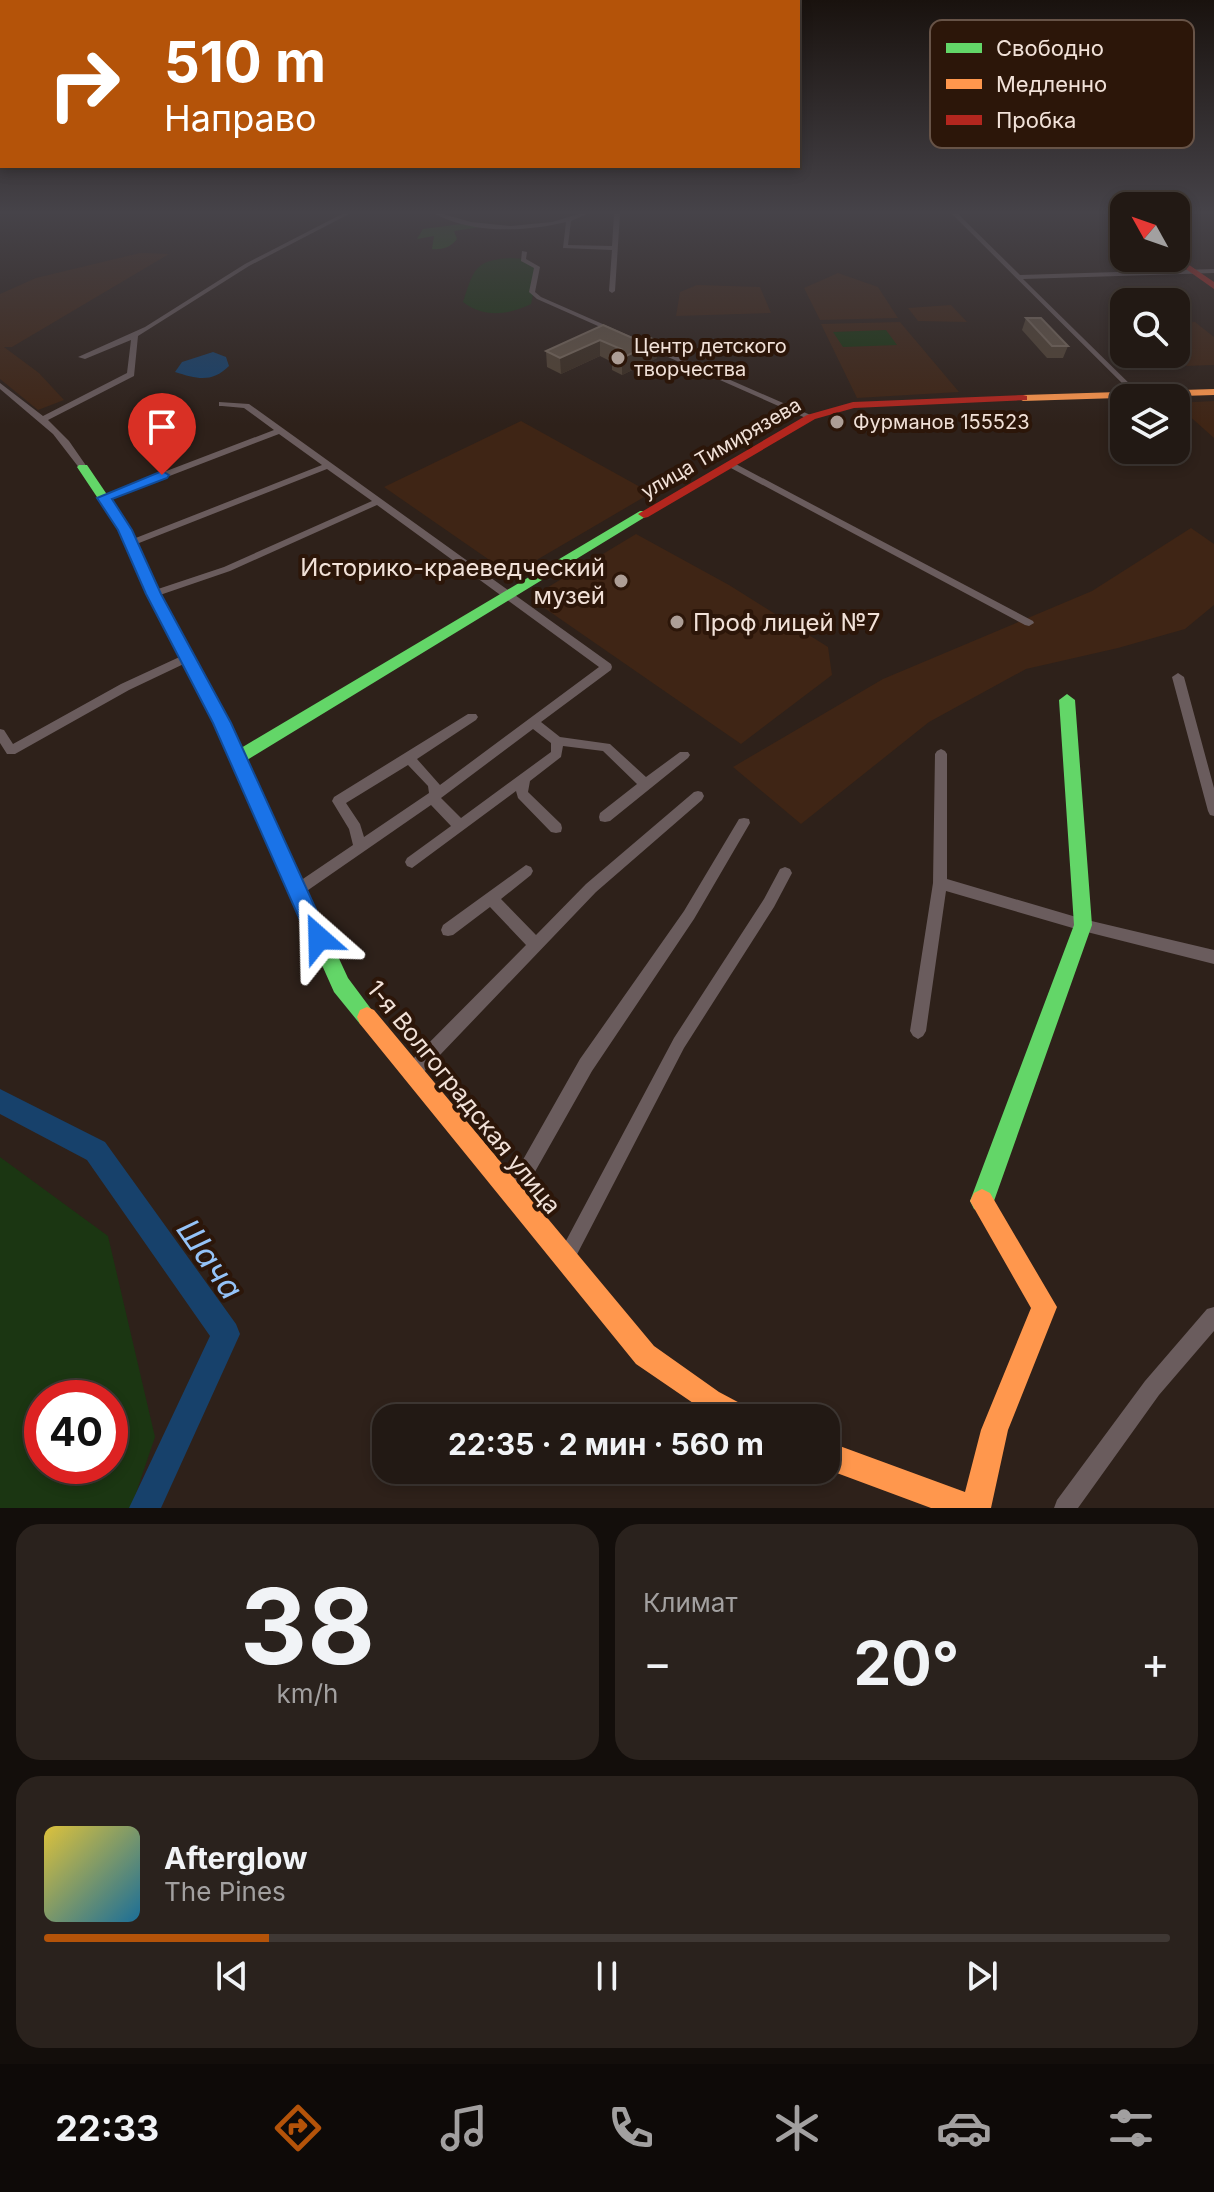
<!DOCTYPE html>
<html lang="ru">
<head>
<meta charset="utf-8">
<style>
  :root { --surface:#221914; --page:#2a221d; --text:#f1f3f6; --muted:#a2a0a0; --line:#3f3834; --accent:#b45309 }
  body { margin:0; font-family:Inter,sans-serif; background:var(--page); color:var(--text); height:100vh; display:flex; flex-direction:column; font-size:30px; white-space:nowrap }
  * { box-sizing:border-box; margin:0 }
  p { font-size:26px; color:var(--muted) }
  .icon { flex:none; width:44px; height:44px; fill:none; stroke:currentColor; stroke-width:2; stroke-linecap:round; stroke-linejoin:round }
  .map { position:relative; height:1508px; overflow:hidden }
  .sheet { display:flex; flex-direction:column; gap:16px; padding:16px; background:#130e0b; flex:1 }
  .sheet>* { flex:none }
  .banner { position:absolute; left:0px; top:0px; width:800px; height:168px; box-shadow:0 4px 12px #0003,0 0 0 2px var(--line); background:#b45309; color:#fff; overflow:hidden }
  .needle { width:52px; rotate:310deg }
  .fabs { position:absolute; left:1110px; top:192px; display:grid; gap:16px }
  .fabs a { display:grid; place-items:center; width:80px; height:80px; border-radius:16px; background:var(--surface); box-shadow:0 4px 12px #0003,0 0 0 2px var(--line); font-size:40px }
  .speed { position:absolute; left:24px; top:1380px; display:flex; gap:16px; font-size:40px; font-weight:700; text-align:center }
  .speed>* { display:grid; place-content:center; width:104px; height:104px; border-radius:50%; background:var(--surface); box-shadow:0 4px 12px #0003,0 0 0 2px var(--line); line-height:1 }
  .speed .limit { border:12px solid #d22; background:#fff; color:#111 }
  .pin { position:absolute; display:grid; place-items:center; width:68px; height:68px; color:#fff; margin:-82px -34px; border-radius:50% 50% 50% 0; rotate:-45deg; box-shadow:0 0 8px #0007 }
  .pin .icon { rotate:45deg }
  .me { position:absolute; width:88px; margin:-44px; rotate:335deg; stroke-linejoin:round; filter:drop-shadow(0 0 6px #0008) }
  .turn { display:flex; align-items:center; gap:28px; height:168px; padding:0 32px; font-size:36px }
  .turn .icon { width:104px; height:104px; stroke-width:2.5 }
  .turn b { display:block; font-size:56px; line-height:68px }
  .big { font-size:60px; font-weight:700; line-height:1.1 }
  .sheet .widget { flex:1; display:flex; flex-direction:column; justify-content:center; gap:12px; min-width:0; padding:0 28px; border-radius:24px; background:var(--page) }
  .sheet .dial { align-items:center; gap:0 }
  .dial b { font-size:104px; line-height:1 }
  .song { display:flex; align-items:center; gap:24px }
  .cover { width:96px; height:96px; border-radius:12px; background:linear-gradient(135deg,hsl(50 70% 55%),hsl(200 70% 35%)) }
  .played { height:8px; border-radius:4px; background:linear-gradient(90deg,var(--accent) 20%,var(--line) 20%) }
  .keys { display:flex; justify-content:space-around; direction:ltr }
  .heat { display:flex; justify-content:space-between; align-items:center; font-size:44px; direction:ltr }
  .sheet .tiles { flex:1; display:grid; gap:16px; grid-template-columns:1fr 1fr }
  .widget:last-child { grid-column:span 2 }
  .trip { position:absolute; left:372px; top:1404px; width:468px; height:80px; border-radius:24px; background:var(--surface); box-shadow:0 4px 12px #0003,0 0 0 2px var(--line); font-weight:700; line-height:80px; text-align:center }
  .tabs { display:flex; height:128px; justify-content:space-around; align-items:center; background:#0e0a08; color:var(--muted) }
  .tabs .icon { width:56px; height:56px }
  .tabs .selected { color:var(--accent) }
  .tabs b { font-size:36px; color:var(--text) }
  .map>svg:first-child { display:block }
  .built { fill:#3f2515 }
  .green { fill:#1b3612; fill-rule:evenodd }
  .forest { fill:#235415 }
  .water { fill:#17416b }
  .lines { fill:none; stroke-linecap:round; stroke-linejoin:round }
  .river { fill:#17416b; fill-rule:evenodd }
  .street { fill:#6a5c5d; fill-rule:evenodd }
  .fast { fill:#63d668; fill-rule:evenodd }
  .slow { fill:#ff974d; fill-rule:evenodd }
  .jam { fill:#b3261e; fill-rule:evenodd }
  .wall { fill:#524334 }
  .shaded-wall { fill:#3c2e22 }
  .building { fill:#635446; stroke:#796a5d; stroke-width:2 }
  .route { fill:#1a73e8; stroke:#114b97; stroke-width:2 }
  .poi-dot { fill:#ad9e96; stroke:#2c1609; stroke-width:3 }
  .labels { text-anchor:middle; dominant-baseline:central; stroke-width:8; stroke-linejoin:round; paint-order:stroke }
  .far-poi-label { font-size:20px; fill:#f1e1d8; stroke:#2c1609; text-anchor:start }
  .far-street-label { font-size:20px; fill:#f1e1d8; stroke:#2c1609 }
  .poi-label { font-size:24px; fill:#f1e1d8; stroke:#2c1609; text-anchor:end }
  .street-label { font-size:24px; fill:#f1e1d8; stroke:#2c1609 }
  .near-water-label { font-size:32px; font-style:italic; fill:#95c3f8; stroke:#2c1609 }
  .key { fill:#2c1609; stroke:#675347; stroke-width:2 }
  .key-label { font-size:22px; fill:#f1e1d8 }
</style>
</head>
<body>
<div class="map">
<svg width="1214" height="1508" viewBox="0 0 1214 1508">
  <rect width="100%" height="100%" fill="#2e211a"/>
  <path class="built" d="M140 253 169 254 12 347H4L39 373 64 400 38 410 0 379V294L36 278Z
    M838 273 878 287 898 318 820 320 804 288Z
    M697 285 760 287 771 313 676 316 680 292Z
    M951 305 967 322 918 321 908 308Z
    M900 322 959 392 857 398 821 324Z
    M1195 322 1214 337V365L1184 366 1176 359 1164 354H1176V323Z
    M1214 401V438L1176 404V403Z
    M521 421 651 493 511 575 384 487Z
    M1191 528 1214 544V605L1185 629 1118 648 1026 669 929 722 801 824 733 767 883 679 1092 591Z
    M636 534 729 585 828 647 832 675 741 744 530 598Z"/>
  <path class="green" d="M511 258 525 259 539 267 531 304C509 315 483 318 463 302 474 270 474 260 511 258Z
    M886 330 897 345 843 347 833 332Z
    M0 1157 108 1236 155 1437 131 1508H0ZM42 1398H110V1466H42Z"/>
  <path class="forest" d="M462 224 481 227 454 231 457 239C451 247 443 250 432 249L434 236 417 239 423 229Z"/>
  <path class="water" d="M213 352 226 357 229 366C212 383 197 379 175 372L182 362Z"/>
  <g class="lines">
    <path class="river" d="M0 1089 105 1142 236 1324 240 1334 161 1508H129L210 1336 87 1160 0 1114Z"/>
    <path class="street" d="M342 214H349L249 266 138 336 134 376 48 420 69 441 87 467 86 469H80L53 434 0 389V383L43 416 127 373 131 340 85 359 78 357 145 327 245 264Z
      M435 214H443L471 222 511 226 552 222 579 214H587L571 221 568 245 612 246 614 214H620L615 291 612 293 609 291 612 250 563 248 566 222C525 232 473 234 435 214Z
      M952 214H958L1020 275 1214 269V273L1023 279 1139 393V397H1136Z
      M522 251 527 252 526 259 540 267 535 292 541 297 815 417 808 419 537 299 529 292 534 268 521 261Z
      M219 402 249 404 611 664 612 667 611 670 541 722 560 737 610 744 646 777 680 752H688L690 755 688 758 610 821 605 822 600 821 599 817 600 813 637 784 603 751 563 746 561 757 530 781 528 792 561 824 562 828 561 832 556 833 551 832 518 798 516 791 412 868 407 866 405 862 407 858 451 826 431 805 301 895 296 897 291 895 289 891 291 887 353 845 349 829 332 801 334 797 468 714H476L478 717 476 720 417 759 440 785 599 667 377 505 230 571 157 596H149V592L224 567 372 501 327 469 134 545H128V541L322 465 279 434 107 500H101V496L274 430 244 408 222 406H219ZM533 729 551 743V752L461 818 441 798ZM408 765 428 786 429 793 364 837 360 824 346 803Z
      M732 462 1033 621 1034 623 1029 626 1025 625 729 467 728 465Z
      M186 654 190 655 191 658 190 661 129 690 15 754H7L0 743V729L4 730 13 744 121 684Z
      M1178 673 1184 677 1214 788V816L1210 815 1208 811 1172 677Z
      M941 749 945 751 947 754V879L1083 919 1214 950V964L1083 931 946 891 926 1031 923 1036 918 1039 913 1036 910 1031 933 883 935 754 937 751Z
      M698 791 702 792 704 796 702 800 596 892 417 1079 411 1081 405 1079 403 1073 405 1067 526 945 490 907 453 935 448 936 443 935 441 930 443 925 526 865 531 867 533 871 531 875 501 899 536 935 586 884 694 792Z
      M744 818 749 819 750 823 694 919 592 1071 519 1200 513 1203 507 1200 504 1194 507 1188 580 1059 684 911 739 819Z
      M785 867 790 869 792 873 774 907 684 1048 572 1264 566 1267 560 1264 557 1258 560 1252 674 1038 764 899 780 869Z
      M1214 1307V1331L1159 1395 1078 1508H1054L1057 1500 1145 1381 1207 1309Z"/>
    <path class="fast" d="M1114 214H1122L1124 221Z
      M79 465H87L131 530 160 594 241 748 640 511H648L650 514 247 760 348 978 377 1017 374 1024 367 1027 360 1024 334 992 214 723 146 594 119 530 77 467Z
      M1067 694 1075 700 1092 925 994 1201 990 1209 982 1213 974 1209 970 1201 1074 925 1059 700Z"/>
    <path class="slow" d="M1214 389V395L1023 401 1018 398 1023 395Z
      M367 1007 374 1010 654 1346 719 1392 751 1409 755 1418H715L636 1364 360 1024 357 1017 360 1010Z
      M982 1189 990 1193 1057 1307 1008 1430 991 1508H931L826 1469V1441L965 1492 981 1430 1031 1308 970 1201 974 1193Z"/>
    <path class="jam" d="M1176 256 1214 282V289L1173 260Z
      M1023 395 1027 396V400L854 408 815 419 648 517 644 518 638 514 807 415 853 402Z"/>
  </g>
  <path class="wall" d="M1026 318 1068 346 1063 358H1047L1022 330Z
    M603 325 657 358 622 375 612 370V362L600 356 561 374 547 367 546 351Z"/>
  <path class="shaded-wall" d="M600 340V356L561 374 560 358Z
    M658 341 657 358 622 375V358Z"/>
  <path class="building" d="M1026 318H1041L1068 346H1052Z
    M603 325 639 341 648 337 658 341 622 358 612 353 621 349 600 340 560 358 546 351Z"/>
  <linearGradient id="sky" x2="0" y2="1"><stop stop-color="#19120e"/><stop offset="0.5" stop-color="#464349"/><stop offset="1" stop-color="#464349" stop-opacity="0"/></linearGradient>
  <rect width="1214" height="425" fill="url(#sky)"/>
  <path class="route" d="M162 471 169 475 167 478 112 499 132 530 161 594 231 723 329 938 326 945 319 948 311 945 213 723 146 594 118 530 97 498Z"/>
  <g class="poi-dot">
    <circle cx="618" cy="358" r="8"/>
    <circle cx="837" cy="422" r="8"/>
    <circle cx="621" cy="581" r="8"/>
    <circle cx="677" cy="622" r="8"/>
  </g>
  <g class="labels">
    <g class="far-poi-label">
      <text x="634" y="346">Центр детского<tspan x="634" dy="23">творчества</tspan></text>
      <text x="853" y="422">Фурманов 155523</text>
    </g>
    <g class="far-street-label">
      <text transform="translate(721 448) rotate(-30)">улица Тимирязева</text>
    </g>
    <g class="poi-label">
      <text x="605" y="567">Историко-краеведческий<tspan x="605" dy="28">музей</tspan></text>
      <text x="693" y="622" text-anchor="start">Проф лицей №7</text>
    </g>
    <g class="street-label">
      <text transform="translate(464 1097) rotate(51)">1-я Волгоградская улица</text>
    </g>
    <g class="near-water-label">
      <text transform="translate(210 1259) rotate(55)">Шача</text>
    </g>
  </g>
  <rect x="930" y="20" width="264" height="128" rx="12" class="key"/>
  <rect x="946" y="43" width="36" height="10" fill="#63d668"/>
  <rect x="946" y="79" width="36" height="10" fill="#ff974d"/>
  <rect x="946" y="115" width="36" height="10" fill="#b3261e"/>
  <g class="key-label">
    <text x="996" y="56">Свободно</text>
    <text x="996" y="92">Медленно</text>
    <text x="996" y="128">Пробка</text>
  </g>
</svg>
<div class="fabs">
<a><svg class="needle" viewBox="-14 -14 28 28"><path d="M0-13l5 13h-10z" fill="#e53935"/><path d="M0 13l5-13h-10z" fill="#a2a0a0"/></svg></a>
<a><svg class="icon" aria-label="search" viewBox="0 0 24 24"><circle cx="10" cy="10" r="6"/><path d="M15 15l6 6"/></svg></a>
<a><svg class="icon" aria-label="layers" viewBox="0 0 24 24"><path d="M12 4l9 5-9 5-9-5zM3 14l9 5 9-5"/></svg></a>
</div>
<div class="speed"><div class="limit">40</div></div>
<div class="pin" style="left:162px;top:475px;background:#d93025"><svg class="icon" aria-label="arrive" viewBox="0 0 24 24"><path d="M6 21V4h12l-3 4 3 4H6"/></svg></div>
<svg class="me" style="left:319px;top:938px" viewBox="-20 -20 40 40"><path d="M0-17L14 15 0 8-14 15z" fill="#1a73e8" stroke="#fff" stroke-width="4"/></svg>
<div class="trip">22:35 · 2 мин · 560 m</div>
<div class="banner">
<div class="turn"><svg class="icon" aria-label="right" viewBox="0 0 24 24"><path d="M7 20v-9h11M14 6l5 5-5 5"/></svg><div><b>510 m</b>Направо</div></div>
</div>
</div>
<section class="sheet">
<div class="tiles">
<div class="widget dial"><b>38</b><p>km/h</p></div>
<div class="widget"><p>Климат</p>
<div class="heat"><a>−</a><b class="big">20°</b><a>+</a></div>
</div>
<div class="widget">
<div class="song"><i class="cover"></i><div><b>Afterglow</b><p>The Pines</p></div></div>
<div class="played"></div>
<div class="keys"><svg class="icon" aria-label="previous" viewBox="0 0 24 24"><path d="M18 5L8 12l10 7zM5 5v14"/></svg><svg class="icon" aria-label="pause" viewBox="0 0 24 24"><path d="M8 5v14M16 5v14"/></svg><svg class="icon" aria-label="next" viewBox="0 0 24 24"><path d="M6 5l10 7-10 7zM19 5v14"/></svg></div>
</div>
</div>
</section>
<nav class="tabs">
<b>22:33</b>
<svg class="icon selected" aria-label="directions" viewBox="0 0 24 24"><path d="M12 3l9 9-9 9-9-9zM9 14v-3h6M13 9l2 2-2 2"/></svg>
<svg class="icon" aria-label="music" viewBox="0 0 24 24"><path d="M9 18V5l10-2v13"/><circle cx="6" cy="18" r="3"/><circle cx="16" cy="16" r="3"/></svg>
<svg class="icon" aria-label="phone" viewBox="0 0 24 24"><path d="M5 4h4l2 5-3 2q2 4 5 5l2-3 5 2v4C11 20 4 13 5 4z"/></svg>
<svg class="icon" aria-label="climate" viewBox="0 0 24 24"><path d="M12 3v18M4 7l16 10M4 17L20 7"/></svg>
<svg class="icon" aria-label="car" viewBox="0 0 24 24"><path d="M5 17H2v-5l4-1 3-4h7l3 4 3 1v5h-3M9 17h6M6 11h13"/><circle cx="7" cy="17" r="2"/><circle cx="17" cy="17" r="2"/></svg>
<svg class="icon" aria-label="filters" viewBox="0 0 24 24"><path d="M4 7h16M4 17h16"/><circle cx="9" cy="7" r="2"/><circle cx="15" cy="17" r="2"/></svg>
</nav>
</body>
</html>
